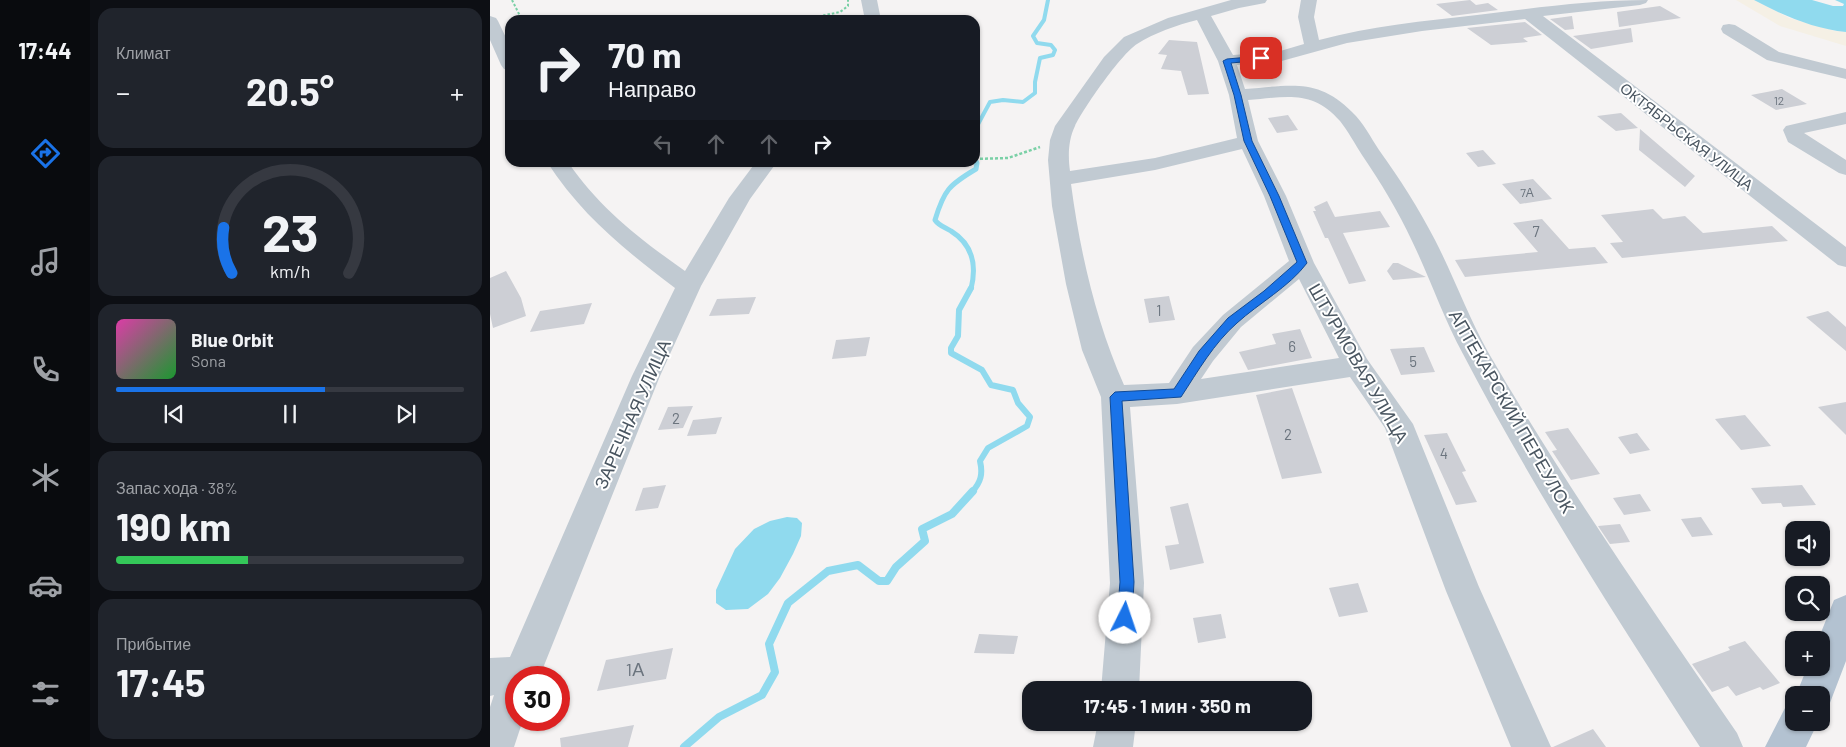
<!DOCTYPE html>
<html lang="ru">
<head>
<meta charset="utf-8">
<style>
  :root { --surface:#171b24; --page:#20242c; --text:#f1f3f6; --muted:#9ea1a6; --line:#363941; --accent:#1a73e8 }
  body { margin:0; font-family:Barlow,sans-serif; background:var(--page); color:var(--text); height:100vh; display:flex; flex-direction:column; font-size:19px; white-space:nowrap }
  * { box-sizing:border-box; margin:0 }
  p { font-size:16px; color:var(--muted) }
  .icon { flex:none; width:28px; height:28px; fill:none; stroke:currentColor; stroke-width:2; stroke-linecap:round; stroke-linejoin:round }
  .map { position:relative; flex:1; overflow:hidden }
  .panel { display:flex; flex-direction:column; gap:8px; padding:8px; background:#0d0f14; width:400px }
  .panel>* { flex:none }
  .banner { position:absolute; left:15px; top:15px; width:475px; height:152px; border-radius:15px; box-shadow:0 1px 4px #0004; background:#171b24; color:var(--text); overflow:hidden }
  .controls { position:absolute; left:1295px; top:521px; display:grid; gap:10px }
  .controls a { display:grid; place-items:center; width:45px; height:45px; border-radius:10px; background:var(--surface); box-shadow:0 1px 4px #0004; font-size:25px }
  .speed { position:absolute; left:15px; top:666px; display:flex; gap:10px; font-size:25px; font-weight:700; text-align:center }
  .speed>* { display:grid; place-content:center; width:65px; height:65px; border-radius:50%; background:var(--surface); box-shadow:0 1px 4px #0004; line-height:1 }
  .speed .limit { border:8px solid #d22; background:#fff; color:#111 }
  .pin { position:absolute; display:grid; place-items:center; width:42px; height:42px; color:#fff; margin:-21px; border-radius:10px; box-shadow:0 2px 8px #0006 }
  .me { position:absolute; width:55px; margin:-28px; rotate:4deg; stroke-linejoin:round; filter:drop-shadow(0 0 4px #0008) }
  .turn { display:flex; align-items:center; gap:18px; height:105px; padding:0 20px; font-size:22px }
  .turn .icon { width:65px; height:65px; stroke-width:2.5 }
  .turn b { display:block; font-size:35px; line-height:42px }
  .lanes { display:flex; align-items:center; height:48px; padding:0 20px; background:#0003; justify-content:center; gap:25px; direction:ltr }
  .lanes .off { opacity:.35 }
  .big { font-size:38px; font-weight:700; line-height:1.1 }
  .panel .tile { flex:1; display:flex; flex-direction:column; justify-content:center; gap:8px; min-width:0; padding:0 18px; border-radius:15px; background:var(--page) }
  .panel .dial { align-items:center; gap:0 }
  .dial svg { height:130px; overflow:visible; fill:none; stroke:var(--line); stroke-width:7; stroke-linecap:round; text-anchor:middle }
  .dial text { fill:var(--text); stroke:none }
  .song { display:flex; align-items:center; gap:15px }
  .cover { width:60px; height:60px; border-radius:8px; background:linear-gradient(135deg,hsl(320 70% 55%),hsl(130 70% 35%)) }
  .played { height:5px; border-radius:2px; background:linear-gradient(90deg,var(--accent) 60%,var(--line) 60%) }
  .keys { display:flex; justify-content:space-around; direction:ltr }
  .heat { display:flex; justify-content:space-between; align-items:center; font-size:28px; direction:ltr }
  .charge { height:8px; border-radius:4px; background:linear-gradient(90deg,#34c759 38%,var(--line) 0) }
  .trip { position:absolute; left:532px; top:681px; width:290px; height:50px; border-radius:15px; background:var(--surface); box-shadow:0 1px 4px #0004; font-weight:700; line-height:50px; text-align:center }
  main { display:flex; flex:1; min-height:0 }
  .dock { display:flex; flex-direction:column; width:90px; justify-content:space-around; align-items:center; background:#090b0e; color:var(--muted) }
  .dock .icon { width:35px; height:35px }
  .dock .active { color:var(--accent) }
  .dock b { font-size:22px; color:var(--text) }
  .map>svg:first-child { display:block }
  .sand { fill:#f5f0e5 }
  .water { fill:#90daee }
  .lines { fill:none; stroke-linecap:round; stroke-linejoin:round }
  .stream-far3 { stroke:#90daee; stroke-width:4 }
  .stream-far2 { stroke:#90daee; stroke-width:5 }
  .stream-far1 { stroke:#90daee; stroke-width:6 }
  .stream { stroke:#90daee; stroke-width:8 }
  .building { fill:#cdcfd5 }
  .path-far1 { stroke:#7ad0a6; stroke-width:2; stroke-dasharray:2.5 2; stroke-linecap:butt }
  .path { stroke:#7ad0a6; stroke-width:2.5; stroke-dasharray:3 2; stroke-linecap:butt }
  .minor { fill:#c1cad2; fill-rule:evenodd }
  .major { fill:#b3c2d1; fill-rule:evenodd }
  .route { fill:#1a73e8; stroke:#114b97 }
  .labels { text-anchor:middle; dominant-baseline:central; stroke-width:4; stroke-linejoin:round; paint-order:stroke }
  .far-number-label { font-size:12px; fill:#6b747e }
  .far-street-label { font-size:15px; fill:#4a5661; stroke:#fff }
  .number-label { font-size:15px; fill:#6b747e }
  .street-label { font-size:18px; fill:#4a5661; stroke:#fff }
  .near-number-label { font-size:18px; fill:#6b747e }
</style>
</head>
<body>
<main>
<nav class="dock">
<b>17:44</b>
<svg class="icon active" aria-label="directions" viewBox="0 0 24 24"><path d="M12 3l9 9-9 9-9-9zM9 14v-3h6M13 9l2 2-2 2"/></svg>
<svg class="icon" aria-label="music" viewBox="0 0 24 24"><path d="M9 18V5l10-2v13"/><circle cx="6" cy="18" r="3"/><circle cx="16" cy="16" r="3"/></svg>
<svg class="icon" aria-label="phone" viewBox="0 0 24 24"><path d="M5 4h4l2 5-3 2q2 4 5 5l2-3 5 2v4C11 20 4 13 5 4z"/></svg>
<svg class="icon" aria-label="climate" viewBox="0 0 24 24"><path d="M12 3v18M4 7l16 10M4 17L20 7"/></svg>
<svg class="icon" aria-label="car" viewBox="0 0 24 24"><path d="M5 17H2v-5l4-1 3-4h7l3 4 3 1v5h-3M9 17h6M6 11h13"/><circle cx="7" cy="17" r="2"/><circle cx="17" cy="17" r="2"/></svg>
<svg class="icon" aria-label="filters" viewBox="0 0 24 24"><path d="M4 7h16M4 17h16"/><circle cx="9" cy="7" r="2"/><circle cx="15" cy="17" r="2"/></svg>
</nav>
<section class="panel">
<div class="tile"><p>Климат</p>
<div class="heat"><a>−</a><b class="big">20.5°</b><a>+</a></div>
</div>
<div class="tile dial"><svg viewBox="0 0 100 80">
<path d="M14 69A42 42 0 1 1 86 69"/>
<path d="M14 69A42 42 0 0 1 9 41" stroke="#1a73e8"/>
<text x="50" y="56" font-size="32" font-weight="700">23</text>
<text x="50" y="72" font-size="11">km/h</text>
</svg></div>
<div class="tile">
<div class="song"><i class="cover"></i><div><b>Blue Orbit</b><p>Sona</p></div></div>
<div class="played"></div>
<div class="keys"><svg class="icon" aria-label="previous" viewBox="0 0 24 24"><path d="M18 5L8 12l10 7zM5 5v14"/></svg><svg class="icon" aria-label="pause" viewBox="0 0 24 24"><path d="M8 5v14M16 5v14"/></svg><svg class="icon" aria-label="next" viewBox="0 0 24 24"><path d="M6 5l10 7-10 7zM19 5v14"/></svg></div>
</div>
<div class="tile"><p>Запас хода · 38%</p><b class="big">190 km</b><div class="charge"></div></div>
<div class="tile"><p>Прибытие</p><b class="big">17:45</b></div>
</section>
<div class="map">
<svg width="1356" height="747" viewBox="0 0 1356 747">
  <rect width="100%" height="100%" fill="#f5f3f3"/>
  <path class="sand" d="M1246 0H1264L1299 18 1345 31 1356 32V46L1290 26Z"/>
  <path class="water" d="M1264 0H1322L1343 6H1353L1354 4 1345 0H1356V32C1324 29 1292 15 1264 0Z
    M297 517 307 518 312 523 311 536 303 554 290 578 278 594 258 609 236 610 226 603V590L245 549 264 529 280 521Z"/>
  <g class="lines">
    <path class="stream-far3" d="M486 128 500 102 513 100 533 102 545 93V82L550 58 563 55 565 50 561 45 547 43 543 36 554 20 558 0"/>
    <path class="stream-far2" d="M485 130 487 127
      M481 289C487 265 482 244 461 231 455 227 449 226 445 220 454 190 459 185 486 169L487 163 485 159"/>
    <path class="stream-far1" d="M481 288 469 310 468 336 461 348V353L492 370 501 385 523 390 528 403 540 417 537 426 498 448 490 461C493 474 491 482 482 492"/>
    <path class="stream" d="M194 747 229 717 272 695 285 672 279 644 298 603 338 571 368 565 389 581H397L406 567 435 541 432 529 462 514 483 491"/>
  </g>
  <path class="building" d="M980 0 986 5 998 3 1008 10 962 16 946 4Z
    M1170 6 1191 18 1129 27 1127 12Z
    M1082 16 1084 29 1075 30 1060 19Z
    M1035 22 1052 35 1033 38 1038 42 1001 45 977 28Z
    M1141 28 1143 42 1101 49 1083 36Z
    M679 40 707 42 719 94 698 95 691 71 671 69 677 55 668 54Z
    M1292 89 1317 104 1286 110 1261 95Z
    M1131 113 1148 128 1126 131 1107 116Z
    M798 115 808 130 787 133 778 118Z
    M1150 129 1205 176 1195 187 1149 150Z
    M993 150 1006 164 988 167 976 153Z
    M1043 179 1062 199 1030 204 1012 184Z
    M837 201 845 217 890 211 900 227 853 233 876 281 859 284 838 238H835L823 211H826L824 207Z
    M1163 209 1173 219 1195 216 1213 233 1282 226 1298 241 1132 258 1120 243 1133 242 1111 215Z
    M1052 219 1079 249 1105 247 1118 263 975 277 965 260 1048 252 1023 223Z
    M903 263H908L936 277 903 280 897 271Z
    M16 271 31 298 36 316 3 328 0 314V278Z
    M679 296 685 320 659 323 654 299Z
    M266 297 259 314 219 316 227 299Z
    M102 303 94 324 40 332 50 311Z
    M1338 311 1356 327V351L1316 317Z
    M810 329 822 358 758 370 749 352 786 344 782 334Z
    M380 337 376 356 342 359 346 340Z
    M934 347 945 372 911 375 900 349Z
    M802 388 832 473 792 479 766 395Z
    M1356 402V435L1328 407Z
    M203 406 193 428 168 430 178 407Z
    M1255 415 1281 446 1251 450 1225 419Z
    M232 417 226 434 197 436 203 420Z
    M1078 428 1110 474 1081 480 1062 451 1067 450 1055 432Z
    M957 433 976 471 972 472 987 502 966 505 934 435Z
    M1147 433 1160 450 1140 454 1128 437Z
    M176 485 168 508 145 511 153 488Z
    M1312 485 1326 505 1293 507 1291 503 1272 504 1261 488Z
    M1150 494 1161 511 1134 515 1123 498Z
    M698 503 714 563 680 570 675 546 689 544 680 507Z
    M1211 517 1223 535 1202 537 1191 519Z
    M1130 524 1140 542 1120 544 1108 526Z
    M868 583 878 612 849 617 839 588Z
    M731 614 736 638 708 643 703 618Z
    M489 634 528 636 524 654 484 653Z
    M1255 641 1290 683 1273 690 1270 687 1246 696 1238 686 1222 692 1202 664 1240 650 1238 647Z
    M183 648 176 679 107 691 116 660Z
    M144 725 138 747H71L70 738Z
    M1103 729 1116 747H1063Z"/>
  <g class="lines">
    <path class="path-far1" d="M22 0 32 20
      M311 20 350 12 358 6V0"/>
    <path class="path" d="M485 159 518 158 550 147"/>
    <path class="minor" d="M371 0H387L391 20H375Z
      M741 0H777L775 3 749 8 721 16 743 55 787 52 814 44 808 17 811 0H827L824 17 829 40C881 26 935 21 987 15 1044 8 1100 0 1158 0L1156 3 1150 5 1053 16 1356 247V267L1348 265 1035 19 932 31 857 43 788 62 747 65 755 89C799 86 828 77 862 112 873 122 881 138 889 150 910 179 929 209 945 240 964 277 978 316 998 352 1074 483 1161 608 1247 733L1253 747H1210C1127 619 1044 490 973 354 953 317 940 278 922 241 908 211 891 183 872 155 865 144 858 131 850 121 823 89 795 97 758 100L768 141 796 196 824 263 877 359 923 424 989 587 1061 747H1021L956 591 895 428 860 377 687 404 640 407 654 583 649 690H611L620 583 611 397 592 350 576 284 562 206 558 160 560 140 565 126 614 57 634 37 678 18ZM707 20 728 61 739 95 747 138 665 158 580 171C578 157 578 140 585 126 593 109 631 54 647 44 664 33 687 25 707 20ZM752 149 774 196 799 261 733 315 703 347 679 383 634 385C606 322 590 252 581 184L665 170ZM809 279 849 358 711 379 723 361 751 327Z
      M0 16 6 18 8 21 20 46V70L14 69 11 65 0 40Z
      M1239 24 1245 25 1289 52 1356 69V79L1277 60 1233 33 1231 29 1233 25Z
      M1356 112V124L1314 133 1356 160V175L1349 173 1298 142 1293 130 1296 126Z
      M57 162H78C109 208 151 240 195 271L239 198 266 162H287L260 199 211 286 170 376 49 678H26V720H33L24 747H0V707L4 695 0 696V658L20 657 142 376 185 288C135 250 92 216 57 162Z
      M608 722H646L643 747H603Z"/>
    <path class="major" d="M1356 595V661L1338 708 1331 711V695H1306L1317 668H1331V640H1328L1344 600Z
      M1304 705V722H1328L1316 747H1275L1295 708Z"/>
  </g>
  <path class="route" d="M771 56 775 58 774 60 741 63 751 95 762 141 789 196 817 263C799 287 769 303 747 323 724 343 708 371 691 397L632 401 644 582 642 618 640 623 635 625 630 623 627 618 630 582 620 397 625 392 684 389 709 351 738 318 774 291 807 262 780 196 754 141 744 95 733 61 737 59Z"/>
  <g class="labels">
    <g class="far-number-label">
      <text x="1289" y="100">12</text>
      <text x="1037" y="192">7А</text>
    </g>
    <g class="far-street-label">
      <text transform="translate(1197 136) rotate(38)">ОКТЯБРЬСКАЯ УЛИЦА</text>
    </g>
    <g class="number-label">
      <text x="1046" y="231">7</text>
      <text x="669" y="310">1</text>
      <text x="802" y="346">6</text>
      <text x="923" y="361">5</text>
      <text x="186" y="418">2</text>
      <text x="798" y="434">2</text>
      <text x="954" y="453">4</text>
    </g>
    <g class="street-label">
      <text transform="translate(869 363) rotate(60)">ШТУРМОВАЯ УЛИЦА</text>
      <text transform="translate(1022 411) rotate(60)">АПТЕКАРСКИЙ ПЕРЕУЛОК</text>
      <text transform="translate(142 414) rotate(-66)">ЗАРЕЧНАЯ УЛИЦА</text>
    </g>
    <g class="near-number-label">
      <text x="145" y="669">1А</text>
    </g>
  </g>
</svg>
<div class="controls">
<a><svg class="icon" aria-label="sound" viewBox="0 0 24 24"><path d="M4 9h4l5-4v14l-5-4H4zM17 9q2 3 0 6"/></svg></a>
<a><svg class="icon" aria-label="search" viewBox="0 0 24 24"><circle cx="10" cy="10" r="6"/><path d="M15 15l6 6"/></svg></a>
<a>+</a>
<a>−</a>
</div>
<div class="speed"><div class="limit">30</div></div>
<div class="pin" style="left:771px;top:58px;background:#d93025"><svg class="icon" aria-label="arrive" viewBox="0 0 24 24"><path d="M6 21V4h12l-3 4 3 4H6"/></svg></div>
<svg class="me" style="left:635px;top:618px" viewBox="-20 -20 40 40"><circle r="19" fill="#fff"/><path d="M0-13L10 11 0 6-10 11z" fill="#1a73e8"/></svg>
<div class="trip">17:45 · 1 мин · 350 m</div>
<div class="banner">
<div class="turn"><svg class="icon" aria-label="right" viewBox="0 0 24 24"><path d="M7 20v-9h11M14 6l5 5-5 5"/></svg><div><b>70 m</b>Направо</div></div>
<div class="lanes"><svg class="icon off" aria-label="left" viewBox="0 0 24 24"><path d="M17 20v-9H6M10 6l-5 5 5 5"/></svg><svg class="icon off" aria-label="ahead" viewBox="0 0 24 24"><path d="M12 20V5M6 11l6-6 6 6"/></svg><svg class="icon off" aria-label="ahead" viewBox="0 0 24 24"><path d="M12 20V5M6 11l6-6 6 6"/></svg><svg class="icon" aria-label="right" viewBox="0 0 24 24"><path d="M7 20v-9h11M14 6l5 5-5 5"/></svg></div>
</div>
</div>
</main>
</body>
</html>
